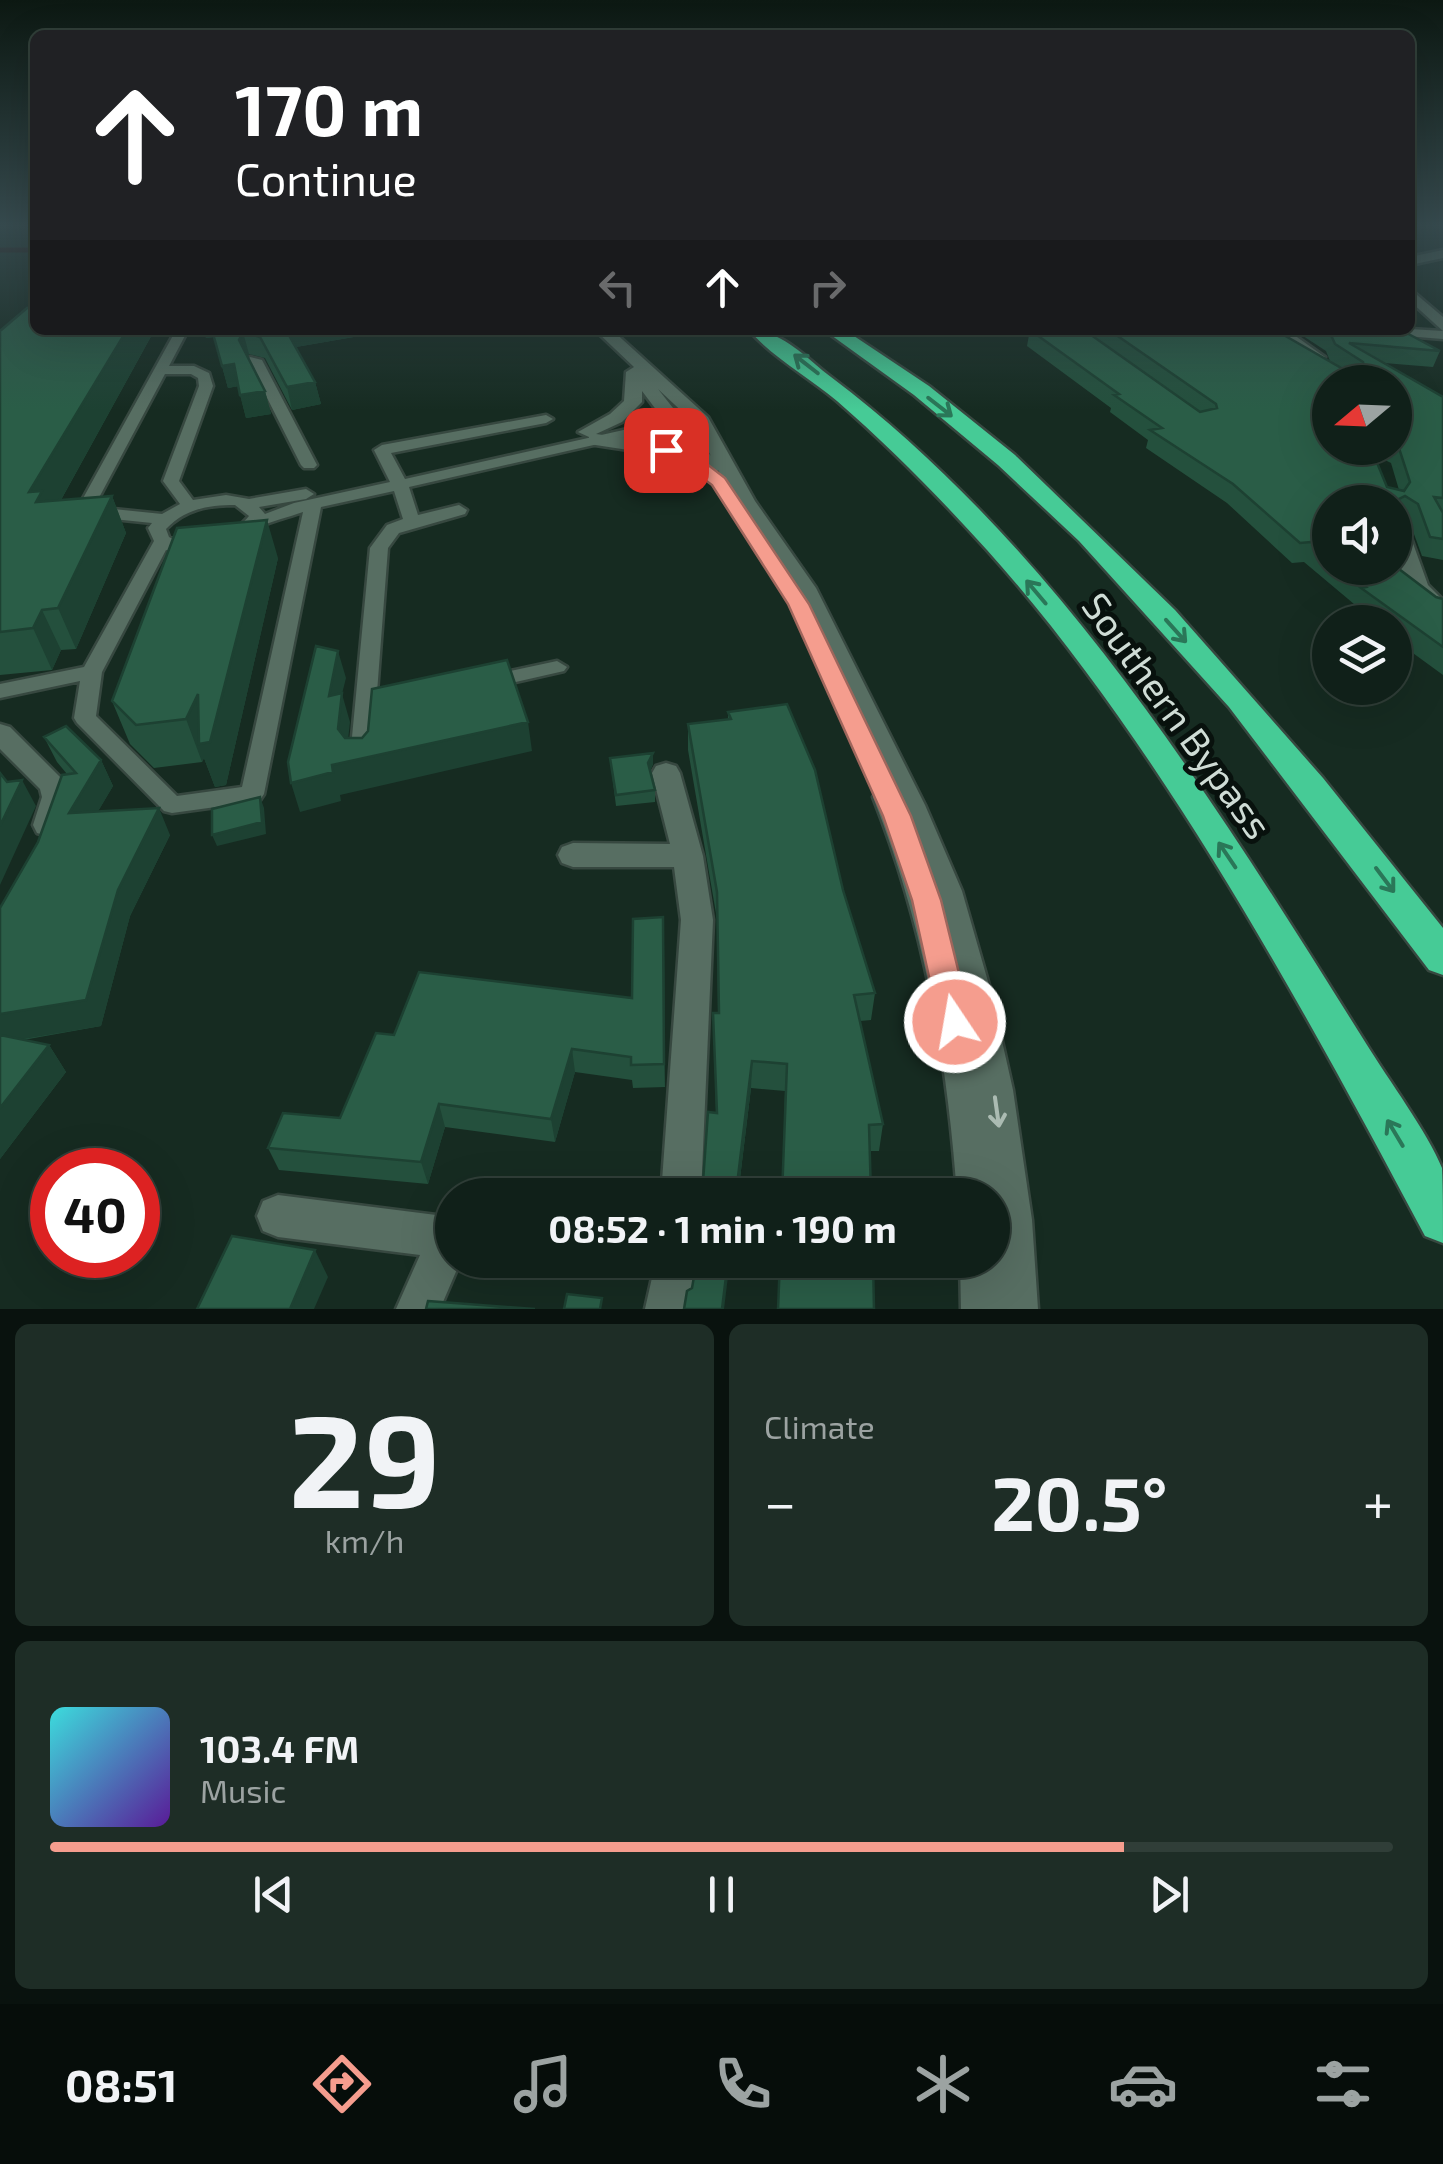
<!DOCTYPE html>
<html lang="en">
<head>
<meta charset="utf-8">
<style>
  :root { --surface:#102019; --page:#1e2d26; --text:#f1f3f6; --muted:#9ca3a2; --line:#303e38; --accent:#f59d8e }
  body { margin:0; font-family:"Exo 2",sans-serif; background:var(--page); color:var(--text); height:100vh; display:flex; flex-direction:column; font-size:38px; white-space:nowrap }
  * { box-sizing:border-box; margin:0 }
  p { font-size:32px; color:var(--muted) }
  .icon { flex:none; width:55px; height:55px; fill:none; stroke:currentColor; stroke-width:2; stroke-linecap:round; stroke-linejoin:round }
  .map { position:relative; height:1309px; overflow:hidden }
  .sheet { display:flex; flex-direction:column; gap:15px; padding:15px; background:#09120e; flex:1 }
  .sheet>* { flex:none }
  .banner { position:absolute; left:30px; top:30px; width:1385px; height:305px; border-radius:15px; box-shadow:0 10px 40px #0002,0 0 0 2px var(--line); background:#202124; color:#fff; overflow:hidden }
  .needle { width:65px; rotate:251deg }
  .tools { position:absolute; left:1312px; top:365px; display:grid; gap:20px }
  .tools a { display:grid; place-items:center; width:100px; height:100px; border-radius:50%; background:var(--surface); box-shadow:0 10px 40px #0002,0 0 0 2px var(--line); font-size:50px }
  .speed { position:absolute; left:30px; top:1148px; display:flex; gap:20px; font-size:50px; font-weight:700; text-align:center }
  .speed>* { display:grid; place-content:center; width:130px; height:130px; border-radius:50%; background:var(--surface); box-shadow:0 10px 40px #0002,0 0 0 2px var(--line); line-height:1 }
  .speed .limit { border:15px solid #d22; background:#fff; color:#111 }
  .pin { position:absolute; display:grid; place-items:center; width:85px; height:85px; color:#fff; margin:-42px; border-radius:20px; box-shadow:0 5px 15px #0006 }
  .me { position:absolute; width:110px; margin:-55px; rotate:348deg; stroke-linejoin:round; filter:drop-shadow(0 0 8px #0008) }
  .turn { display:flex; align-items:center; gap:35px; height:210px; padding:0 40px; font-size:45px }
  .turn .icon { width:130px; height:130px; stroke-width:2.5 }
  .turn b { display:block; font-size:70px; line-height:85px }
  .lanes { display:flex; align-items:center; height:95px; padding:0 40px; background:#0003; justify-content:center; gap:50px; direction:ltr }
  .lanes .off { opacity:.35 }
  .big { font-size:75px; font-weight:700; line-height:1.1 }
  .sheet .tile { flex:1; display:flex; flex-direction:column; justify-content:center; gap:15px; min-width:0; padding:0 35px; border-radius:15px; background:var(--page) }
  .sheet .dial { align-items:center; gap:0 }
  .dial b { font-size:130px; line-height:1 }
  .song { display:flex; align-items:center; gap:30px }
  .cover { width:120px; height:120px; border-radius:15px; background:linear-gradient(135deg,hsl(180 70% 55%),hsl(270 70% 35%)) }
  .played { height:10px; border-radius:5px; background:linear-gradient(90deg,var(--accent) 80%,var(--line) 80%) }
  .keys { display:flex; justify-content:space-around; direction:ltr }
  .heat { display:flex; justify-content:space-between; align-items:center; font-size:55px; direction:ltr }
  .sheet .tiles { flex:1; display:grid; gap:15px; grid-template-columns:1fr 1fr }
  .tile:last-child { grid-column:span 2 }
  .trip { position:absolute; left:435px; top:1178px; width:575px; height:100px; border-radius:50px; background:var(--surface); box-shadow:0 10px 40px #0002,0 0 0 2px var(--line); font-weight:700; line-height:100px; text-align:center }
  .tabs { display:flex; height:160px; justify-content:space-around; align-items:center; background:#060d0a; color:var(--muted) }
  .tabs .icon { width:70px; height:70px }
  .tabs .selected { color:var(--accent) }
  .tabs b { font-size:45px; color:var(--text) }
  .map>svg:first-child { display:block }
  .lines { fill:none; stroke-linecap:round; stroke-linejoin:round }
  .stream { stroke:#210000; stroke-width:5 }
  .service-casing { stroke:#374840; stroke-width:5 }
  .minor-casing { stroke:#374840; stroke-width:5 }
  .tertiary-casing { stroke:#374840; stroke-width:5 }
  .secondary-casing { stroke:#374840; stroke-width:5 }
  .motorway-casing { stroke:#374840; stroke-width:5 }
  .service { fill:#576e62; fill-rule:evenodd }
  .minor { fill:#576e62; fill-rule:evenodd }
  .tertiary { fill:#576e62; fill-rule:evenodd }
  .secondary { fill:#576e62; fill-rule:evenodd }
  .motorway { fill:#46cb96; fill-rule:evenodd }
  .wall { fill:#24503d; fill-rule:evenodd }
  .shaded-wall { fill:#1d4132 }
  .building { fill:#2a5d47; stroke:#1d4132; stroke-width:2.5; fill-rule:evenodd }
  .oneway { stroke:#2a7758 }
  .oneway2 { stroke:#abbbb2 }
  .route { fill:#f59d8e; stroke:#9f665c; stroke-width:2.5 }
  .labels { text-anchor:middle; dominant-baseline:central; stroke-width:10; stroke-linejoin:round; paint-order:stroke }
  .street-label { font-size:38px; fill:#cfdcd5; stroke:#08110d }
</style>
</head>
<body>
<div class="map">
<svg width="1443" height="1309" viewBox="0 0 1443 1309">
  <rect width="100%" height="100%" fill="#162b21"/>
  <g class="lines">
    <path class="stream" d="M0 250H35"/>
    <g class="service-casing">
      <path id="service" d="M1410 329 1443 331V339L1381 334 1375 330Z
        M176 330H188L169 366H194L209 373 213 386 179 481 193 500 226 495 249 499 306 489 314 494 306 499 259 507 265 514 294 503 390 482 374 450 382 445 546 415 553 419 546 423 391 453 405 479 699 413 706 417 699 421 409 487 418 515 459 505 467 510 465 514 399 533 388 548 372 758 369 763H353L350 758 370 548 387 525 403 519 394 491 321 507 264 794 260 800 252 802 172 813 164 811 77 723 74 718 80 681 0 698V684L84 667 154 541 148 528 152 523 84 516 76 511ZM165 374H191L198 378 199 386 163 481 180 504 162 514 94 507ZM235 505 249 516C232 537 194 552 169 537L166 529C185 509 208 505 235 505ZM303 512 242 787 177 796 96 716 102 672 166 550C207 559 224 547 257 528 271 521 289 517 303 512Z
        M1273 330H1287L1325 357 1314 360Z
        M250 357 262 360 317 465 314 468H304L301 465 248 360Z
        M557 661 567 667 564 671 489 688 479 682 482 677Z"/>
    </g>
    <g class="minor-casing">
      <path id="minor" d="M1395 518 1406 524 1428 585 1443 600V620C1399 609 1395 554 1395 518Z
        M0 724 10 727 68 785 72 797 59 833 48 836 37 833 33 825 42 797 40 789 0 749Z
        M666 763 676 766 680 773 703 856 713 920 701 1195H661L681 920 674 867H573L562 863 558 855 562 847 573 843 670 844 652 773 656 766Z
        M278 1195 452 1217V1260H461L440 1309H396L420 1255 278 1237 263 1231 257 1216 263 1201Z
        M656 1260H698L689 1309H645Z"/>
    </g>
    <g class="tertiary-casing">
      <path id="tertiary" d="M1443 250V258L1410 265V257Z
        M595 330H612L708 417 755 501 816 588 925 805 962 891 991 992 1013 1090 1032 1220 1038 1309H961L960 1260H992V1195H957C947 1057 924 926 873 797L878 790 887 787 792 588 718 470 714 477H700L661 455 589 444V437L578 432 610 414 624 401 626 372 634 367ZM658 389 691 420 711 456ZM642 391 691 456 666 444 596 434 622 422 642 402Z"/>
    </g>
    <g class="secondary-casing">
      <path id="secondary" d="M1410 289 1443 317V331L1410 301Z"/>
    </g>
    <g class="motorway-casing">
      <path id="motorway" d="M749 330C782 330 805 357 831 377 1060 550 1217 806 1367 1045 1388 1079 1428 1133 1442 1168 1443 1188 1443 1221 1443 1243L1425 1236C1303 1007 1160 743 987 550 940 498 890 447 837 401 809 377 773 358 749 330Z
        M824 330H845L929 386 1015 455 1175 610 1323 778 1443 928V975L1429 970 1229 707 1079 541 998 465 914 395Z"/>
    </g>
    <use href="#service" class="service"/>
    <use href="#minor" class="minor"/>
    <use href="#tertiary" class="tertiary"/>
    <use href="#secondary" class="secondary"/>
    <use href="#motorway" class="motorway"/>
  </g>
  <path class="wall" d="M203 330H394L296 347 315 382 321 404 292 410 265 358 249 354 247 356 265 391 271 414 246 418 238 386 228 388 214 337 206 338Z
    M1025 330H1275L1330 361 1326 351 1294 330H1401L1440 351 1433 367 1384 363 1443 397V560L1422 556 1410 523 1400 517 1401 532 1395 548V502H1330V568H1395L1436 597 1443 599V675L1395 640V622H1372L1353 608 1354 604 1304 562 1292 563 1227 503 1146 448 1148 440 1110 412 1111 408 1027 346 1029 335ZM1395 382V448H1330ZM1375 455 1391 463 1399 490 1387 487 1374 456Z
    M0 331H154L61 500 112 496 126 533 76 649 61 650 52 670 0 675Z
    M278 558 226 785 215 787 204 758 202 762 154 768 130 744 112 701Z
    M728 712 843 890 875 993 871 1020 860 1021 883 1124 879 1151H870L871 1195H782L785 1091 751 1088 738 1195H703V1182L716 1113 713 1013H718L717 919 688 750V724L728 719Z
    M44 737 101 760 113 786 98 811 170 835 130 916 101 1026 23 1040 49 1045 66 1072 0 1159V908L38 842 67 774 57 762Z
    M653 753V764L650 771 655 790V802L616 806 610 758Z
    M664 941 665 1087 633 1088 632 1080 575 1072 555 1142 445 1127 428 1184 279 1170 268 1148 340 1118 394 1035 632 998Z"/>
  <path class="shaded-wall" d="M1418 232 1413 246H1410V233Z
    M127 330 154 331 52 516 58 529 29 492Z
    M204 330H212L214 337 206 338Z
    M286 330H394L290 348Z
    M243 332 249 354 245 362 239 340Z
    M234 364 240 386 228 388 222 366Z
    M315 382 321 404 292 410 287 387Z
    M265 391 271 414 246 418 240 395Z
    M112 496 126 533 76 649 58 608Z
    M267 520 278 558 226 785 215 787 204 758 202 762 186 719Z
    M42 610 61 650 52 670 33 628Z
    M338 651 346 678 342 694 350 722 346 758 329 696Z
    M528 722 532 751 340 795 341 801 300 812 291 783 332 765Z
    M653 753V764L648 774V763Z
    M101 760 113 786 82 839 69 813Z
    M22 780 36 806 0 885V826Z
    M260 797 264 808 266 834 217 846 212 835Z
    M159 808 170 835 130 916 101 1026 0 1043V1014L118 890Z
    M663 917 664 941 665 1087 664 1064Z
    M49 1045 66 1072 0 1159V1108Z
    M572 1049 575 1072 555 1142 551 1119Z
    M752 1061 751 1088 738 1195H737Z
    M439 1104 445 1127 428 1184 421 1162Z
    M315 1250 328 1277 314 1309H290Z
    M728 1260H730L724 1309H722Z"/>
  <path class="building" d="M35 307V330H127L29 492 42 491 36 502 112 496 58 608 42 610 33 628 0 632V331L27 308Z
    M212 330H286L315 382 287 387 260 337 243 332 239 340 265 391 240 395 234 364 222 366Z
    M1030 330H1084L1200 412 1217 408 1216 404 1109 330H1275L1343 369 1364 368 1363 362 1335 344 1331 335 1324 330H1401L1440 351 1349 343 1443 397V498L1434 497 1443 513V539L1430 537 1418 504 1405 496 1399 499 1401 532H1395V502H1330V558L1311 542 1300 543 1233 484 1150 430 1162 428 1114 395 1119 394ZM1330 382H1395V443L1398 445 1410 482 1404 491 1387 487 1371 448H1330Z
    M267 520 210 742 199 744 198 694 186 719 136 725 112 701 177 528Z
    M1395 566 1436 597 1443 599V647L1361 588 1366 587 1342 568H1395Z
    M316 646 338 651 329 696 342 693 338 729 345 738H362L368 731 372 689 507 660 528 722 332 765 333 772 291 783 288 762Z
    M787 704 815 770 843 890 875 993 854 995 883 1124 869 1125 871 1195H782L787 1064 752 1061 737 1185 703 1182 708 1112 717 1113 713 1013H719L717 892 688 724 731 719 728 712Z
    M66 726 101 760 69 813 159 808 118 890 86 1000 0 1014V908L38 842 62 775 76 773 44 737Z
    M653 753 648 763 655 790 616 795 610 758Z
    M0 773 7 782 22 780 0 826Z
    M260 797 262 822 212 835V809Z
    M663 917 664 1064 631 1065V1057L572 1049 551 1119 439 1104 421 1162 268 1148 283 1113 340 1118 376 1033 394 1035 419 972 632 998 633 919Z
    M0 1035 49 1045 0 1108Z
    M232 1236 315 1250 290 1309H197Z
    M697 1260H728L722 1309H684L687 1291 692 1288Z
    M780 1260H873L874 1309H778Z
    M567 1294 602 1298 600 1309H564Z
    M428 1301 535 1309H426Z"/>
  <defs><path id="oneway-shaft" d="M-6 0H5M1.5-3L5.5 0L1.5 3" fill="none" stroke-width="1.6" stroke-linecap="round" stroke-linejoin="round" transform="scale(2.5)"/></defs>
  <g class="oneway">
    <use href="#oneway-shaft" transform="translate(806 364) rotate(-142)"/>
    <use href="#oneway-shaft" transform="translate(940 407) rotate(38)"/>
    <use href="#oneway-shaft" transform="translate(1036 592) rotate(-130)"/>
    <use href="#oneway-shaft" transform="translate(1176 631) rotate(48)"/>
    <use href="#oneway-shaft" transform="translate(1227 855) rotate(-124)"/>
    <use href="#oneway-shaft" transform="translate(1385 880) rotate(53)"/>
    <use href="#oneway-shaft" transform="translate(1395 1133) rotate(-121)"/>
  </g>
  <use class="oneway2" href="#oneway-shaft" transform="translate(997 1112) rotate(82)"/>
  <linearGradient id="sky" x2="0" y2="1"><stop stop-color="#0c1812"/><stop offset="0.55" stop-color="#364a4e"/><stop offset="1" stop-color="#364a4e" stop-opacity="0"/></linearGradient>
  <rect width="1443" height="410" fill="url(#sky)"/>
  <path class="route" d="M666 445 698 457 725 478 809 604 911 816 941 900 971 1022 967 1032 955 1036 943 1032 939 1022 912 900 883 816 788 604 712 485 685 465 660 454 657 450Z"/>
  <g class="labels">
    <g class="street-label">
      <text transform="translate(1178 715) rotate(54)">Southern Bypass</text>
    </g>
  </g>
</svg>
<div class="tools">
<a><svg class="needle" viewBox="-14 -14 28 28"><path d="M0-13l5 13h-10z" fill="#e53935"/><path d="M0 13l5-13h-10z" fill="#9ca3a2"/></svg></a>
<a><svg class="icon" aria-label="sound" viewBox="0 0 24 24"><path d="M4 9h4l5-4v14l-5-4H4zM17 9q2 3 0 6"/></svg></a>
<a><svg class="icon" aria-label="layers" viewBox="0 0 24 24"><path d="M12 4l9 5-9 5-9-5zM3 14l9 5 9-5"/></svg></a>
</div>
<div class="speed"><div class="limit">40</div></div>
<div class="pin" style="left:666px;top:450px;background:#d93025"><svg class="icon" aria-label="arrive" viewBox="0 0 24 24"><path d="M6 21V4h12l-3 4 3 4H6"/></svg></div>
<svg class="me" style="left:955px;top:1022px" viewBox="-20 -20 40 40"><circle r="17" fill="#f59d8e" stroke="#fff" stroke-width="3"/><path d="M0-11L8 9 0 5-8 9z" fill="#fff"/></svg>
<div class="trip">08:52 · 1 min · 190 m</div>
<div class="banner">
<div class="turn"><svg class="icon" aria-label="ahead" viewBox="0 0 24 24"><path d="M12 20V5M6 11l6-6 6 6"/></svg><div><b>170 m</b>Continue</div></div>
<div class="lanes"><svg class="icon off" aria-label="left" viewBox="0 0 24 24"><path d="M17 20v-9H6M10 6l-5 5 5 5"/></svg><svg class="icon" aria-label="ahead" viewBox="0 0 24 24"><path d="M12 20V5M6 11l6-6 6 6"/></svg><svg class="icon off" aria-label="right" viewBox="0 0 24 24"><path d="M7 20v-9h11M14 6l5 5-5 5"/></svg></div>
</div>
</div>
<section class="sheet">
<div class="tiles">
<div class="tile dial"><b>29</b><p>km/h</p></div>
<div class="tile"><p>Climate</p>
<div class="heat"><a>−</a><b class="big">20.5°</b><a>+</a></div>
</div>
<div class="tile">
<div class="song"><i class="cover"></i><div><b>103.4 FM</b><p>Music</p></div></div>
<div class="played"></div>
<div class="keys"><svg class="icon" aria-label="previous" viewBox="0 0 24 24"><path d="M18 5L8 12l10 7zM5 5v14"/></svg><svg class="icon" aria-label="pause" viewBox="0 0 24 24"><path d="M8 5v14M16 5v14"/></svg><svg class="icon" aria-label="next" viewBox="0 0 24 24"><path d="M6 5l10 7-10 7zM19 5v14"/></svg></div>
</div>
</div>
</section>
<nav class="tabs">
<b>08:51</b>
<svg class="icon selected" aria-label="directions" viewBox="0 0 24 24"><path d="M12 3l9 9-9 9-9-9zM9 14v-3h6M13 9l2 2-2 2"/></svg>
<svg class="icon" aria-label="music" viewBox="0 0 24 24"><path d="M9 18V5l10-2v13"/><circle cx="6" cy="18" r="3"/><circle cx="16" cy="16" r="3"/></svg>
<svg class="icon" aria-label="phone" viewBox="0 0 24 24"><path d="M5 4h4l2 5-3 2q2 4 5 5l2-3 5 2v4C11 20 4 13 5 4z"/></svg>
<svg class="icon" aria-label="climate" viewBox="0 0 24 24"><path d="M12 3v18M4 7l16 10M4 17L20 7"/></svg>
<svg class="icon" aria-label="car" viewBox="0 0 24 24"><path d="M5 17H2v-5l4-1 3-4h7l3 4 3 1v5h-3M9 17h6M6 11h13"/><circle cx="7" cy="17" r="2"/><circle cx="17" cy="17" r="2"/></svg>
<svg class="icon" aria-label="filters" viewBox="0 0 24 24"><path d="M4 7h16M4 17h16"/><circle cx="9" cy="7" r="2"/><circle cx="15" cy="17" r="2"/></svg>
</nav>
</body>
</html>
